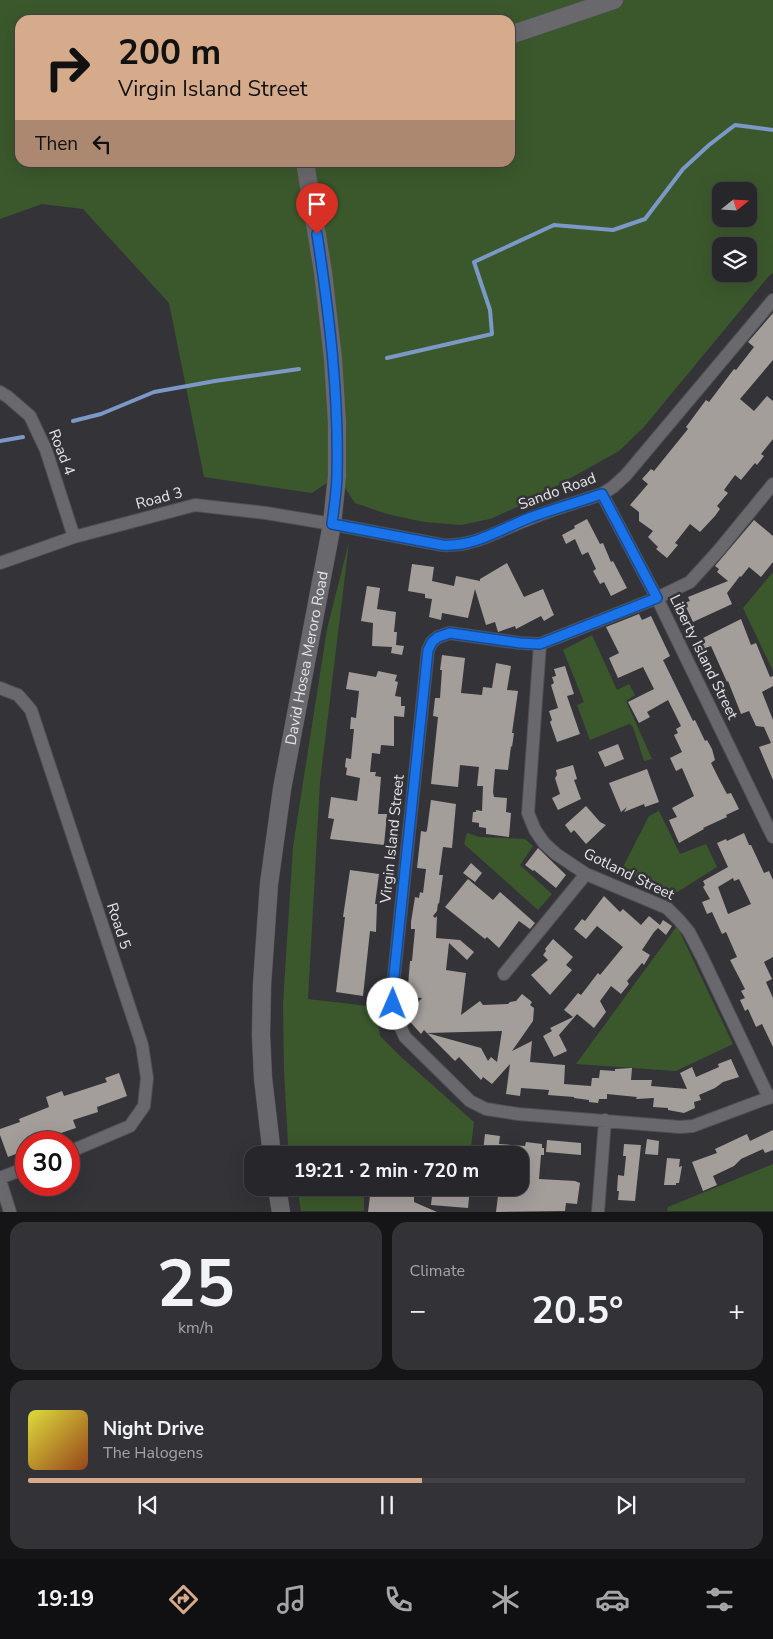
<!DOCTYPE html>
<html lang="en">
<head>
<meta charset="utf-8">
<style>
  :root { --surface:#27262a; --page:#333236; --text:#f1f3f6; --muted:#a4a5a8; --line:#434347; --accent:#d6ab8b }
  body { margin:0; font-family:"Nunito Sans",sans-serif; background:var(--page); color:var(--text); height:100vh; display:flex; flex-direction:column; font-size:19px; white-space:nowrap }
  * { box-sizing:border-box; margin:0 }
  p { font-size:16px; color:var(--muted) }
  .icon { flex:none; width:28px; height:28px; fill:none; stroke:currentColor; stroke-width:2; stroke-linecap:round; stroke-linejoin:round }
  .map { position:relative; height:1212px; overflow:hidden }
  .side { display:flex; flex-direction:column; gap:10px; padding:10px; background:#151517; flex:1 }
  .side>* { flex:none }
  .guide { position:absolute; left:15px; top:15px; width:500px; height:152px; border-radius:15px; box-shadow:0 5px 20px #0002,0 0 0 1px var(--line); background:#d6ab8b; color:#111; overflow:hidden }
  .needle { width:32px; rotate:72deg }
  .controls { position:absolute; left:712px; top:182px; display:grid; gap:10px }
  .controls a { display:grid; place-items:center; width:45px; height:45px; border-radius:10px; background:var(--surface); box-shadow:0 5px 20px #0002,0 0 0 1px var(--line); font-size:25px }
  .speed { position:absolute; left:15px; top:1131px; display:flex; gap:10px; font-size:25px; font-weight:700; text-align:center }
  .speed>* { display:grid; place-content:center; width:65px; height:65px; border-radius:50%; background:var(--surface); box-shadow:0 5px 20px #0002,0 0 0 1px var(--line); line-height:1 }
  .speed .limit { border:8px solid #d22; background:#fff; color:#111 }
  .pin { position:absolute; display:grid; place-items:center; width:42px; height:42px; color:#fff; margin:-51px -21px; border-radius:50% 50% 50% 0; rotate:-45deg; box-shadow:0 0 5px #0007 }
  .pin .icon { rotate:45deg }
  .me { position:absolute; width:55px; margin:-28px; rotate:1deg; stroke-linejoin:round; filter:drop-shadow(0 0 4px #0008) }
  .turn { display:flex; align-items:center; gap:18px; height:105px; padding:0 20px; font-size:22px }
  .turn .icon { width:65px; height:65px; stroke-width:2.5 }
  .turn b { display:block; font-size:35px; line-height:42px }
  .then { display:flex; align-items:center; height:48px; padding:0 20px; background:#0003; gap:10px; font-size:19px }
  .big { font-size:38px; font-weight:700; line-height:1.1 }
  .side .widget { flex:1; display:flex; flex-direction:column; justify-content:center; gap:8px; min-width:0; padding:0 18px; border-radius:15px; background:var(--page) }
  .side .dial { align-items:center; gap:0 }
  .dial b { font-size:65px; line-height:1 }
  .song { display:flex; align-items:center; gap:15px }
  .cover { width:60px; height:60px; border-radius:8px; background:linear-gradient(135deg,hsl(60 70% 55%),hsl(20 70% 35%)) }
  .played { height:5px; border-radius:2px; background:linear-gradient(90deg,var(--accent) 55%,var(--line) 55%) }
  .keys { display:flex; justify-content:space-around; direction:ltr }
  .heat { display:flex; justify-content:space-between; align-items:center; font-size:28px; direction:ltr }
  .side .tiles { flex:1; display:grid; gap:10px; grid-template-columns:1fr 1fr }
  .widget:last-child { grid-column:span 2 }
  .trip { position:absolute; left:244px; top:1146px; width:285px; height:50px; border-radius:15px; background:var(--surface); box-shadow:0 5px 20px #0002,0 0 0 1px var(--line); font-weight:700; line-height:50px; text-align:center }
  .tab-bar { display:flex; height:80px; justify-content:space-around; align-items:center; background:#100f11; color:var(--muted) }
  .tab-bar .icon { width:35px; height:35px }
  .tab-bar .on { color:var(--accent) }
  .tab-bar b { font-size:22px; color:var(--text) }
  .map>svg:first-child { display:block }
  .green { fill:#3b582c; fill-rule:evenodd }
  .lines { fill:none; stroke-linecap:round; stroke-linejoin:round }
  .stream { stroke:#7c98c6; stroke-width:4 }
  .building { fill:#a49e9b; fill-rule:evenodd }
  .street-casing { stroke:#504f53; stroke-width:14 }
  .secondary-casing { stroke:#504f53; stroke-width:19 }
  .street { stroke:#69686d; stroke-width:12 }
  .secondary { stroke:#69686d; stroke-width:18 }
  .route-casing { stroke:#114b97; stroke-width:12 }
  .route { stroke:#1a73e8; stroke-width:9 }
  .labels { text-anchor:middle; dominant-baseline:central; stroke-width:5; stroke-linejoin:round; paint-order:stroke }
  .street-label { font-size:15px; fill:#e5e4e8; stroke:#343338 }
</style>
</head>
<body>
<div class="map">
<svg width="773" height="1212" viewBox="0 0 773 1212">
  <rect width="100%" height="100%" fill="#343338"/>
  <path class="green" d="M0 0H773V273L769 276 643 428 619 451 524 504 490 519 461 525 424 522 387 514 355 503 337 476 312 493 204 477 169 303 83 209 42 204 0 219ZM20 20H510V162H20ZM721 191H749V219H721ZM721 246H749V274H721Z
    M349 542 320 782 308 999 376 1007 380 1036 400 1056 474 1122 470 1155H290L288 1143 284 1070 283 1004 293 847 327 629Z
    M773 572V671L743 608Z
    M592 635 617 690 629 684 635 695 626 701 652 759 644 761 633 727 629 724 590 740 577 705 584 702 563 650Z
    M659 811 680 854 706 844 717 867 671 896 622 869 649 816Z
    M467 833 480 837 525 839 533 846 520 865 552 894 538 910 464 844Z
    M677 926 733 1044 676 1071 576 1064Z
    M773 1164V1211H667L668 1207Z
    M297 1188H364V1211H301Z"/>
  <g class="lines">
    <path class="stream" d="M387 358 492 334 490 310 474 262 554 225 613 230 645 219 683 169 709 145 735 125 773 130
      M73 421 101 414 154 392 215 381 299 369
      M0 441 23 437"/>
  </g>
  <path class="building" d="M773 313V360L740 399 754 411 767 396 773 401V439L761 454 764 456 757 465 755 463 741 480 735 475 724 490 728 493 717 506 720 509 715 516 700 532 690 524 675 543 678 545 667 558 656 549 658 547 648 537 653 531 639 521V512L630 505 648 484 642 479 651 469 654 471 688 429 686 427 706 400 709 402 734 369 736 370 754 347 748 342Z
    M587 519 600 544 603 543 611 562 613 561 627 588 611 596 604 582 600 584 593 571 596 569 588 552 582 555 575 539 566 544 562 535 575 528 574 526Z
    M754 520 773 536V562L761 577 749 567 741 577 740 576 727 593 732 604 693 622 684 603 690 601 688 597 728 581 717 572 719 569 715 566Z
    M507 563 524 597 543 589 554 615 544 621 541 616 516 629 515 626 498 632 495 622 486 625 475 589 468 618 442 613 441 620 429 617 432 599 425 598V594L408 591 412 564 434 567 432 581 454 586 456 576 480 581V579Z
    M367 586 380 588 377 609 396 612 394 632H397L396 645 404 646 402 655 391 653 392 647 372 646 373 623 361 621Z
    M639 614 642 620 651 616 670 656 663 660 693 721 695 720 705 741 707 740 712 749 715 760 711 763 719 779 727 794 731 793 739 809 726 815 727 817 703 828 704 829 679 843 669 820 677 817 672 808 694 796 682 768 676 771 670 758 682 752 674 735 678 733 676 729 681 726 668 700 647 712 650 717 639 723 628 702 654 689 643 667 618 678 609 658 619 653 606 627Z
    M741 619 751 645 756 643 770 677 773 676V686L762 692 773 720V780L759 747 771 743 764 727 756 726 749 711 741 714 728 681 727 682 711 646 703 649 699 640Z
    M442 655 465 658 461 693 482 695 483 687 492 688 496 663 511 666 507 690 518 691 512 733H514L512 747 511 746 508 770 495 769 493 792 494 797 507 798 506 812 511 813 509 837 486 834V828L479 827V823L472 822 473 812H476V810L482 811 483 786H477L479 767 460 765 458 787 431 784 438 717 433 716 435 698H440L442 670H440Z
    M565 666 574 694 567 696 580 734 557 742 550 722 552 720 549 711 558 708 551 685 554 683 552 677 556 676 554 669Z
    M378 671 397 675 395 681 398 682 395 696 401 697V706H405L404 717 394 716V746L381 745 380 754 372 753 370 772H376L375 776 381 777 378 814H387L384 845 330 839 334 819 328 818 331 797 357 801 360 778 346 775 347 768 345 767 346 758 351 759 354 729H350L351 717 356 718 359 691 346 689 349 672 376 677Z
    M618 744 624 759 605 767 598 752Z
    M573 765 577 779 574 780 581 799 558 810 552 798 560 794 555 778 557 775 556 770Z
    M647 769 659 802 645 807 644 804 624 812 627 807 621 812 609 783Z
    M431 800 456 804 452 848 443 847 439 875H443L439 904 438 903 437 911 433 916 435 918 437 916 436 938 460 940 474 952 467 960 449 943 446 970 466 973 461 1015 480 1001 483 1005 508 1004 510 1002 516 1001 522 994 532 1002 530 1005 534 1008 533 1021 512 1051 532 1041 530 1062 565 1065 564 1084 591 1086 592 1078H599L600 1070 615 1071V1069L632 1068 631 1080H652L651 1086 687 1089 680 1073 692 1067 696 1077 719 1067 718 1064 731 1059 739 1077 723 1082 715 1088 699 1095 701 1100 694 1102 695 1108 684 1113 668 1110V1108L653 1107 654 1098 636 1099 637 1097 607 1094V1099H599L598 1103 589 1102V1100L574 1098V1097L548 1095 549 1090 521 1088 520 1096 506 1094 510 1064 492 1084 483 1077 481 1080 459 1057 455 1061 427 1033 481 1048 488 1061 491 1057 497 1062 502 1031 427 1033 424 1030 421 1034 405 1016 422 998 411 997 412 986H408L410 961H412L415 929H411V922L415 897 419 898 420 892 423 893 426 869 417 868 421 831 426 832 427 830Z
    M586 806 600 822 606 825 586 844 574 830 571 833 565 825Z
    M744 833 749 845H751L764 873 769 871 773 880V957L764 962 772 979 766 982 773 998V1047L762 1024 756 1027 748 1009 745 1011 740 1000 745 998 741 991 745 989 730 960 737 957 726 932 722 934 712 912 707 914 702 902 710 899 703 887 705 885 703 881 728 867 717 843 726 839 727 841ZM733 878 734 881 739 879 751 904 728 914 718 887Z
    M538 848 566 875 556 888 534 870 533 871 525 865Z
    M471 863 482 873 475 882 463 873Z
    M350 870 379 874 375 904H377L376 932 370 931 363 996 336 992 345 917H343Z
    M468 879 493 900 500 892 535 923 530 929 519 921 499 948 487 937 485 939 445 907Z
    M604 896 620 912 623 909 641 925 649 916 660 925 663 920 672 926 666 935 658 928 654 932 642 950 650 955 644 965 642 963 627 981 629 984 621 994 611 986 600 1001 606 1012 594 1028 577 1014 559 1035 567 1051 554 1057 543 1036 552 1031 550 1028 573 1017 564 1010 578 993 581 995 598 973 600 975 623 947 597 926 586 939 574 929 582 919 585 921Z
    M553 939 573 957 566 965 572 970 550 995 531 975 548 960 543 955 546 951 545 949Z
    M119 1073 127 1096 97 1107 98 1112 73 1120 76 1128 52 1136 53 1139 45 1142H26V1150L8 1157 0 1135V1129L20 1122 19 1119 49 1107 46 1097 62 1091 64 1096 107 1082 105 1078Z
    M773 1130V1150L765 1153 763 1149 741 1159 734 1166 713 1176 717 1185 703 1191 692 1162 717 1153 715 1149 747 1134 750 1141Z
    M485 1134 500 1136 499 1144 525 1146 526 1142 542 1144V1148H544V1155H541L539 1179 575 1181 580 1183 577 1204 566 1203 565 1211 496 1212 499 1188H520V1155H499L483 1151Z
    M647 1139 659 1141 658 1155 645 1154Z
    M547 1140 581 1143V1155L546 1152Z
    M624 1144 641 1145 635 1201 618 1200 619 1191H617L618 1175 624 1176 626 1156H623Z
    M667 1158 680 1159 679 1167 682 1166 679 1183H676V1185H664Z
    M433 1188H470L468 1208 431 1205Z
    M385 1190 414 1192V1202L437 1212H368L370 1196Z"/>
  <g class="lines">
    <g class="street-casing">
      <path id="street" d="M0 392 8 397 30 416 46 450 74 537
        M773 484 719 550 690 582 657 598 540 644 520 643 450 633 438 637 432 642 428 650 392 995 396 1017 405 1037 470 1101 486 1109 518 1114 680 1127 693 1126 773 1096
        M602 494 657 598 773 837
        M0 563 74 537 195 505 266 513 332 524 442 545C475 547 499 530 529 519 553 509 578 502 602 494L613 487 626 475 773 300
        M540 644 528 813 535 830 544 843 556 854 586 874 667 908 679 920 689 932 702 957 769 1098
        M0 688 18 695 31 710 142 1045 147 1078 144 1106 130 1126 69 1152
        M504 974 586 874
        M0 1178 26 1168
        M0 1180 10 1212
        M598 1212 605 1120"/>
    </g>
    <g class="secondary-casing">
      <g id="secondary">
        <path d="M510 35 614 0"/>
        <path id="s1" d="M272 1155 263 1078 261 1035 262 985 269 884 282 789 332 524 337 476V423L333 359 323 272 305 162"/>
        <path d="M277 1188 281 1212"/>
      </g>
    </g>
    <use href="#street" class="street"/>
    <use href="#secondary" class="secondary"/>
  </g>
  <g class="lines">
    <g class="route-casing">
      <path id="route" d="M317 234C329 313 339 394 337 474 337 490 334 507 332 524L442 545C474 547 499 530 529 518 553 509 578 502 602 494L657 598 540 644 520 643 450 633 438 637 432 642 428 650 392 995 393 1004"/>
    </g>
    <use href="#route" class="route"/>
  </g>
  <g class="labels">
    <g class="street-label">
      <text transform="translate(62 452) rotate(69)">Road 4</text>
      <text transform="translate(557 491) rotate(-20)">Sando Road</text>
      <text transform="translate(159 498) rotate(-15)">Road 3</text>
      <text transform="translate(704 657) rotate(64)">Liberty Island Street</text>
      <text stroke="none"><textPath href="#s1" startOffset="501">David Hosea Meroro Road</textPath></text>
      <text transform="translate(392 839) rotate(-84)">Virgin Island Street</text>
      <text transform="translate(629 874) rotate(26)">Gotland Street</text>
      <text transform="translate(119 926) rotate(72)">Road 5</text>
    </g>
  </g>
</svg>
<div class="controls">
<a><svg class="needle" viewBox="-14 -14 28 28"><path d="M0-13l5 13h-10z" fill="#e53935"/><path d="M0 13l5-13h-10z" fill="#a4a5a8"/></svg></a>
<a><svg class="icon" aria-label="layers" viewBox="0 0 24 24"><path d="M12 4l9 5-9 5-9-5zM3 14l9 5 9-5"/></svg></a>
</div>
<div class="speed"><div class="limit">30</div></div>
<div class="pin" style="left:317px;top:234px;background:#d93025"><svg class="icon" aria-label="arrive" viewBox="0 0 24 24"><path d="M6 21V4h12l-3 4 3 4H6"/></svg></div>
<svg class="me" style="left:393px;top:1004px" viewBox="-20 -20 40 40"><circle r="19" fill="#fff"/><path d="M0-13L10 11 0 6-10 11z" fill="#1a73e8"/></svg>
<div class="trip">19:21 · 2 min · 720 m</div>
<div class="guide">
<div class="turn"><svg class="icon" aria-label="right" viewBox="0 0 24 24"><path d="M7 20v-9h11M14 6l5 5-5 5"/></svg><div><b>200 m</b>Virgin Island Street</div></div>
<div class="then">Then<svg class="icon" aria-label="left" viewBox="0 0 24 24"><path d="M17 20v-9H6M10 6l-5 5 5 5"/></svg></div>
</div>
</div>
<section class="side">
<div class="tiles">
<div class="widget dial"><b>25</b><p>km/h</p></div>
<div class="widget"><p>Climate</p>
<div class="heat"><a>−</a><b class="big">20.5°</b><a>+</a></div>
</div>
<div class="widget">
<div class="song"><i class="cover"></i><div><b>Night Drive</b><p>The Halogens</p></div></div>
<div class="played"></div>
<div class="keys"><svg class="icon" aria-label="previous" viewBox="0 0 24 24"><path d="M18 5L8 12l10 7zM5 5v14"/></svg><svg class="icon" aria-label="pause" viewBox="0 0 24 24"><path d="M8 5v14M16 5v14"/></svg><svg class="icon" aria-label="next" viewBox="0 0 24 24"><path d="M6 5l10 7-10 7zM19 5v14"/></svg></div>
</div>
</div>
</section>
<nav class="tab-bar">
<b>19:19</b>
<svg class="icon on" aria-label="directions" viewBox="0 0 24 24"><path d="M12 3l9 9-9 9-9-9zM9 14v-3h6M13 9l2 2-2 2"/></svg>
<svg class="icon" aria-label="music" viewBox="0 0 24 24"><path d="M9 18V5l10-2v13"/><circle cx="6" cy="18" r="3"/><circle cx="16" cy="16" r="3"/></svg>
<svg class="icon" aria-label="phone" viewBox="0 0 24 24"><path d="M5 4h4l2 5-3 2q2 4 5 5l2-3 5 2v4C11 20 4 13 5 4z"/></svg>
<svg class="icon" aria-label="climate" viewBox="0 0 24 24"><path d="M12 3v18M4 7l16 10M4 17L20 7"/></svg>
<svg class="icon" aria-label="car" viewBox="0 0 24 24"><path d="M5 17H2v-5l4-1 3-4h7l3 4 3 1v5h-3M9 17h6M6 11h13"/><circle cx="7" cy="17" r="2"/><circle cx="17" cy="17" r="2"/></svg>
<svg class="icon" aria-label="filters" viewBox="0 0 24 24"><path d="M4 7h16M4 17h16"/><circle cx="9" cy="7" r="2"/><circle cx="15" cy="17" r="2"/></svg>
</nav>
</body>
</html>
